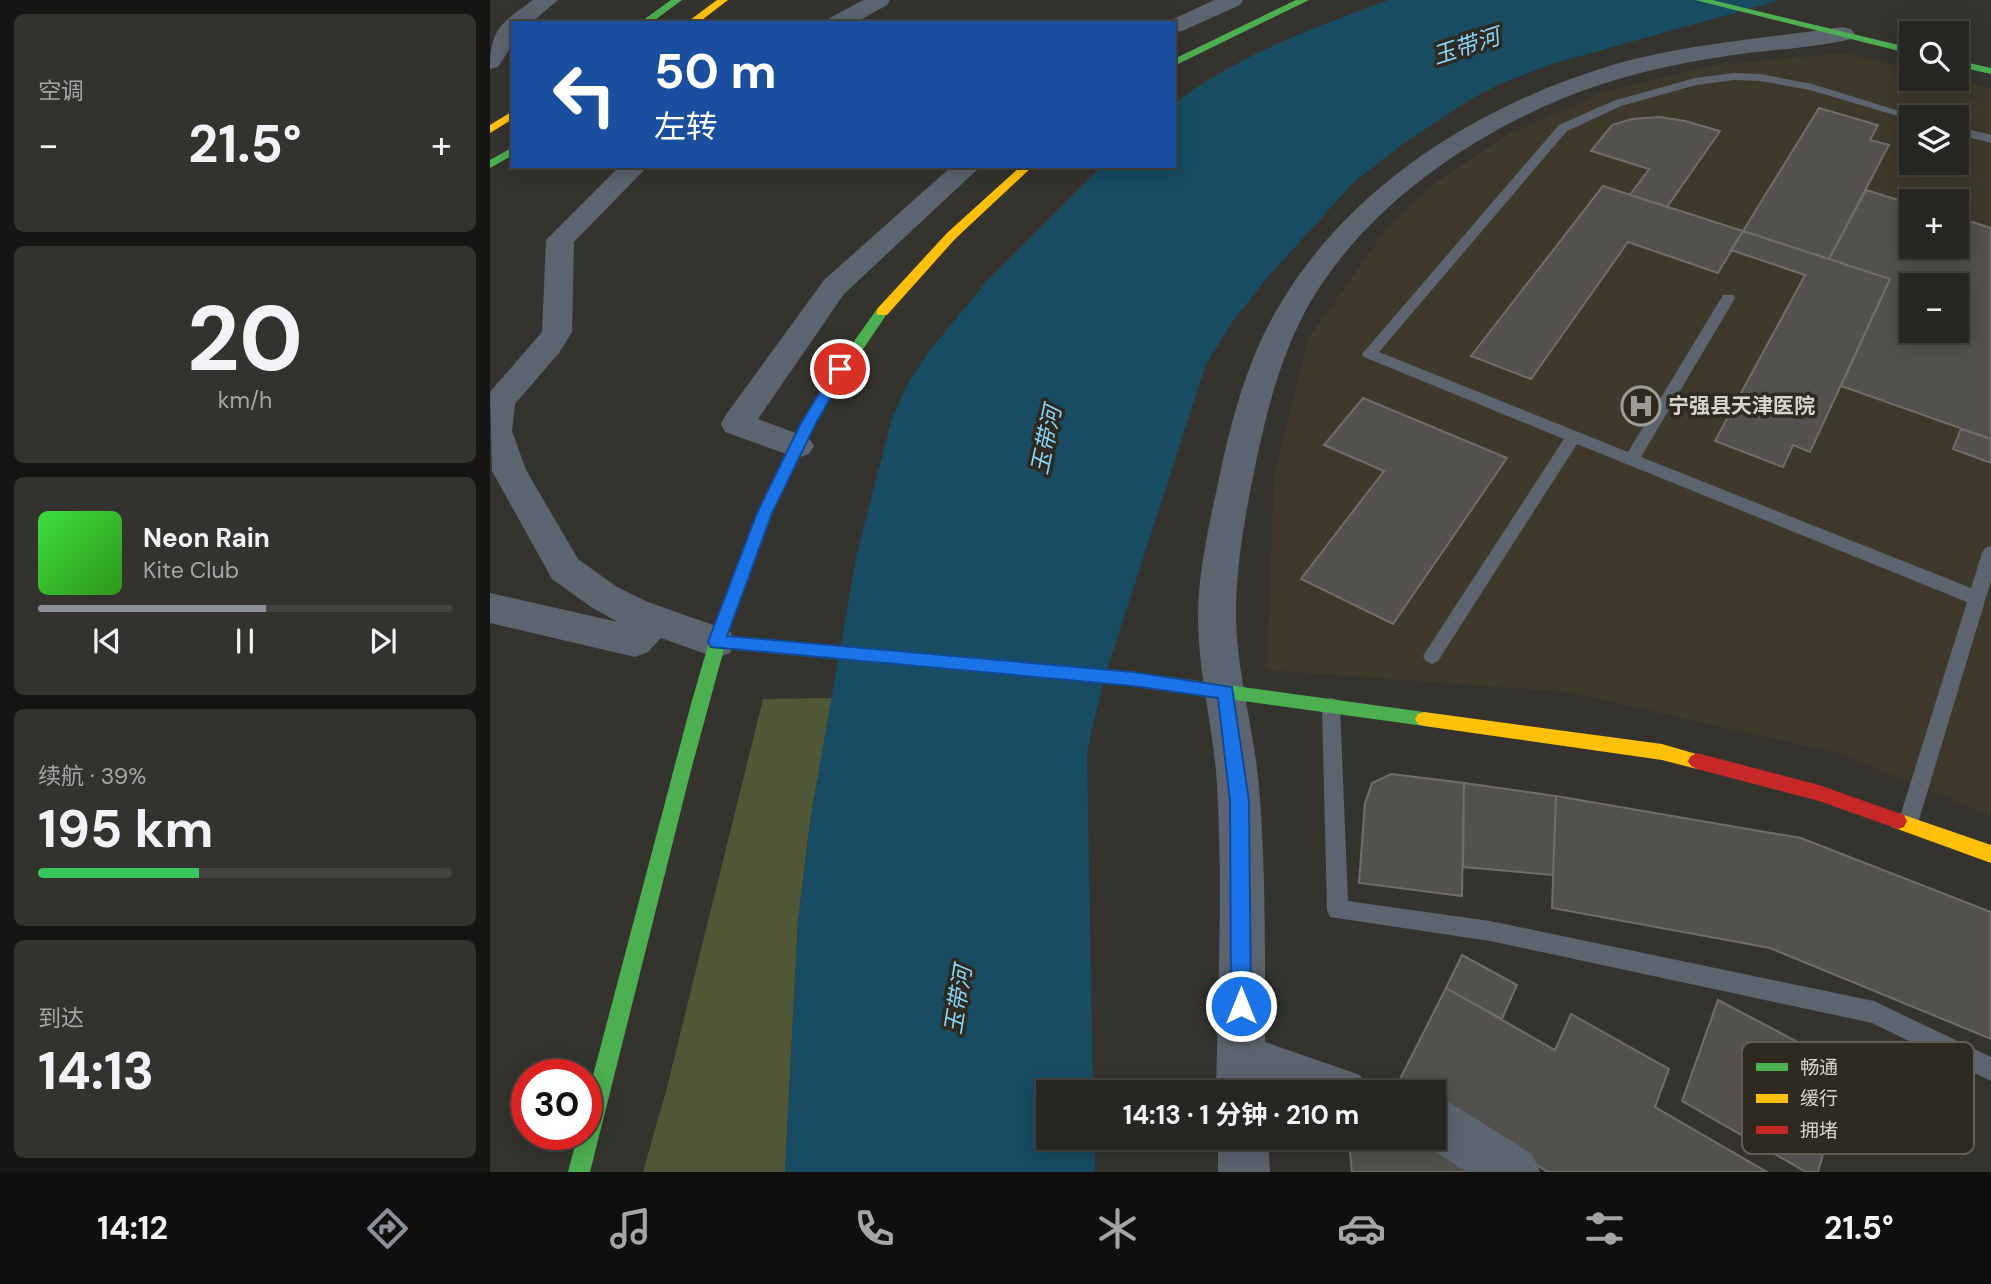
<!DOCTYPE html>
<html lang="zh">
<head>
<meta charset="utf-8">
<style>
  :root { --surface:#272622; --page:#33322f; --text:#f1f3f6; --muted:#a4a5a5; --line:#434340; --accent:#8c9099 }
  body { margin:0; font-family:"DM Sans","Noto Sans SC",sans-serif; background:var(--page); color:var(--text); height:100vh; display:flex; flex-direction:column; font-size:26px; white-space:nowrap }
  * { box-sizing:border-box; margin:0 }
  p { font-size:23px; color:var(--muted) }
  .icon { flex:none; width:38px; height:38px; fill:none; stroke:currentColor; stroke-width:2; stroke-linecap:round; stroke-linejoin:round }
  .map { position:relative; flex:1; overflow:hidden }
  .details { display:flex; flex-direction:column; gap:14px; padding:14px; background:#151513; width:490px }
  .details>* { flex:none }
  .guide { position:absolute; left:21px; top:21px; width:665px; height:147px; border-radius:0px; box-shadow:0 4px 18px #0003,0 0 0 2px var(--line); background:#1a4fa0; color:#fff; overflow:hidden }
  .tools { position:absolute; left:1409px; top:21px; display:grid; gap:14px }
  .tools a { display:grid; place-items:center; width:70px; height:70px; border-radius:0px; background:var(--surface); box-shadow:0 4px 18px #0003,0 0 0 2px var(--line); font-size:35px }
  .speed { position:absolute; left:21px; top:1059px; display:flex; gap:14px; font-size:35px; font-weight:700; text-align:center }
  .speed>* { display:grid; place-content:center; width:91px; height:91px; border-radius:50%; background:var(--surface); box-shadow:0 4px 18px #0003,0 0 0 2px var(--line); line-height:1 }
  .speed .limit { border:10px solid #d22; background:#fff; color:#111 }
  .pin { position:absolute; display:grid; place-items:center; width:60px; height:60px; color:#fff; margin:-30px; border:4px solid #fff; border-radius:50%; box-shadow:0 2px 7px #0007 }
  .me { position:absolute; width:77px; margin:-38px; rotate:0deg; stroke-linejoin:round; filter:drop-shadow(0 0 5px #0008) }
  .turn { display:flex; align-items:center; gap:24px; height:147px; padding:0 28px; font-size:32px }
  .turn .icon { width:91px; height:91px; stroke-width:2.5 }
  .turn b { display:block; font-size:49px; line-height:60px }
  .big { font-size:52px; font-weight:700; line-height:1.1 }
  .details .tile { flex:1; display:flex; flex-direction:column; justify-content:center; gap:10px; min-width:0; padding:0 24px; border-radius:10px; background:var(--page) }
  .details .dial { align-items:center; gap:0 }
  .dial b { font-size:91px; line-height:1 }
  .song { display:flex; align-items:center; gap:21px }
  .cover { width:84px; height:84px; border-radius:10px; background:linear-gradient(135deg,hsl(120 70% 55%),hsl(110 70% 35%)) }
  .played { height:7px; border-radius:4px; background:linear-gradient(90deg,var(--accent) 55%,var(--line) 55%) }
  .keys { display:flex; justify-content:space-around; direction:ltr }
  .heat { display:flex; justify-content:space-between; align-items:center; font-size:38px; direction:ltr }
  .charge { height:10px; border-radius:5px; background:linear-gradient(90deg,#34c759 39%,var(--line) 0) }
  .trip { position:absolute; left:546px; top:1080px; width:410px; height:70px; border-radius:0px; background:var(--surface); box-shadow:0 4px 18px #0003,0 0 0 2px var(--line); font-weight:700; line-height:70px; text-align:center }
  .dock { display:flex; height:112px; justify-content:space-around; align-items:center; background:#100f0e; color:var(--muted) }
  .dock .icon { width:49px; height:49px }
  .dock .on { color:var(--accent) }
  .dock b { font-size:32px; color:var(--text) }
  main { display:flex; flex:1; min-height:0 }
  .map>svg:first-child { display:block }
  .built { fill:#3f392b; fill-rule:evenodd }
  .green { fill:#505737 }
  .water { fill:#174c62 }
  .building { fill:#53514e; stroke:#6f6c69; stroke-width:2; fill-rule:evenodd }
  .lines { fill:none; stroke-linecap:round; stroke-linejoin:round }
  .lane { fill:#5c646f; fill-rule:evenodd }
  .street { fill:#5c646f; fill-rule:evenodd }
  .fast { fill:#4caf50; fill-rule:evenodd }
  .slow { fill:#ffc107; fill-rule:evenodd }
  .jam { fill:#c62828; fill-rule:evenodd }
  .route { fill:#1a73e8; stroke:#114b97; stroke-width:2 }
  .labels { text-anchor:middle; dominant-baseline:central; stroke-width:7; stroke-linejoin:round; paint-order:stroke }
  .poi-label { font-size:21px; font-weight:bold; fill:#d7d4ce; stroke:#2e2a20; text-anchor:start }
  .water-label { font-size:23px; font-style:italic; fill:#85d4fb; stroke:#2e2a20 }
  .key { fill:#2e2a20; stroke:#615d54; stroke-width:2 }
  .key-label { font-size:19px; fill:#d7d4ce }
</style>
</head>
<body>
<main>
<section class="details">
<div class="tile"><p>空调</p>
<div class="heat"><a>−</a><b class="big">21.5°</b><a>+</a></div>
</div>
<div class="tile dial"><b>20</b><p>km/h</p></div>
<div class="tile">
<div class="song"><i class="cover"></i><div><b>Neon Rain</b><p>Kite Club</p></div></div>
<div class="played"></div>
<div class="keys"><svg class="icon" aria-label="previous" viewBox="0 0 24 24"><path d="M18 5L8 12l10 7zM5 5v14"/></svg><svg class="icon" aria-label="pause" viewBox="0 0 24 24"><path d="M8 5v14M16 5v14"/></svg><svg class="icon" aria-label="next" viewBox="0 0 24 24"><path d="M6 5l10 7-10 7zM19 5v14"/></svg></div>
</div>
<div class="tile"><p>续航 · 39%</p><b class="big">195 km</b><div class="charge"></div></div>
<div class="tile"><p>到达</p><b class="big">14:13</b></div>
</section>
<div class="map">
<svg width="1501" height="1172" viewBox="0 0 1501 1172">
  <rect width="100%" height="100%" fill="#34332e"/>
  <path class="built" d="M1354 53 1421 69V79H1460L1501 89V816L1351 754 1077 692 777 670 784 475 819 338 894 232 943 184 1021 133 1112 92 1218 66ZM1421 117H1466V163H1421ZM1421 201H1466V247H1421ZM1421 285H1466V331H1421Z"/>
  <path class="green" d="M342 698 321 815 308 921 295 1172H153L176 1091 273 699Z"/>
  <path class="water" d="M898 0H1291L1062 64 1012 83 981 99 910 146 864 182 776 279 741 324 716 364 613 682 597 752 603 1092H558V1138H605V1172H295L308 921 321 815 367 553 402 418 417 385 440 350 498 280 612 166H684V104C746 56 825 27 898 0Z"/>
  <path class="building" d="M1329 108 1388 125 1380 140 1399 145 1339 259 1253 231Z
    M1169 117 1195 121 1230 131 1177 207 1140 195 1159 169 1101 151 1122 125 1142 119Z
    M1113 186 1253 231 1228 273 1138 242 1041 379 981 356Z
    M1376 190 1421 204V247H1466V213L1471 215 1470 218 1501 228V439L1351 386 1400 279 1339 259ZM1421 285H1466V331H1421Z
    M1253 231 1400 279 1320 452 1303 445 1293 467 1225 441 1315 275 1241 250Z
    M873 398 1017 458 903 624 811 579 894 471 834 445Z
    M1471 429 1501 439V463L1463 449Z
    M901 774 974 783 972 896 869 883 875 803 882 783Z
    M974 783 1066 796 1063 875 973 867Z
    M1066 796 1311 838 1501 912V1039L1280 948 1062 908Z
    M972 955 1027 985 1012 1019 956 988Z
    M956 988 1065 1050 1081 1014 1179 1069 1165 1107 1277 1172H1058L943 1102V1092H927L909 1081Z
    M1228 1000 1357 1068 1328 1172H1316L1192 1101Z
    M937 1138 991 1172H862L859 1143Z"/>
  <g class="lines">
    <path class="lane" d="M1244 73 1270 74 1322 84 1429 117H1421V120L1320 90 1270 81 1244 80 1206 85 1131 106 1077 131 889 352 1138 452 1233 295H1243L1245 298 1151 457 1481 588 1492 553 1495 548 1501 546V581L1428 823 1425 830 1418 832 1411 830 1408 823 1477 602 1087 444 948 661 942 664 936 661 933 656 1074 439 874 357 872 354 1069 125 1123 101 1205 78Z
      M1466 126 1501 135V143L1466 134Z
      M841 698 848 700 850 706 858 901 1000 921 1384 1001 1501 1057V1081L1382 1023 1000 941 840 917 837 910 832 706 834 700Z"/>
    <path class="street" d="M43 0H68L41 23H23V44L8 67 0 69C0 28 12 23 43 0Z
      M373 0H400L397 5 365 23H337L340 18Z
      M724 0H753L750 5 692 31 684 33V23H675Z
      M1353 27 1361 29 1365 34 1361 39C1328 47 1292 49 1258 53 1205 60 1154 70 1103 87 994 125 881 200 821 301 790 354 775 417 763 477 754 522 746 568 746 614 746 668 764 730 769 786 776 871 775 957 775 1042L870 1075 878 1092H726C728 990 733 887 727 785 724 730 708 674 708 618 708 570 720 521 730 474 743 412 761 349 795 296 869 178 998 101 1129 63 1202 43 1278 38 1353 27Z
      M130 166H158L84 242 82 332 69 353 25 404 22 431 36 470 88 559 127 587 158 602 240 631 246 642 240 653 227 658 171 638 158 652 145 657 0 623V593L128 622 101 607 62 579 2 471 0 392 52 332 56 240Z
      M462 166H491L354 294 268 419 319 438 324 446 319 454 307 458 235 432 231 424 235 416 334 280Z
      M943 1096 961 1103 1042 1154 1050 1172H977L925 1139 943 1138Z
      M728 1138H778L780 1172H728Z"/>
    <path class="fast" d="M181 0H192L161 23H149Z
      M806 0H819L684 66V59Z
      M1205 0H1222L1421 48V54Z
      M1466 60 1501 68V74L1466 66Z
      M23 147V155L0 168V160Z
      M392 308 398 312C372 352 343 390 320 433 286 498 261 567 238 636L643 672 934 712 940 714 943 719 940 724 934 726 643 686 234 649 200 774 100 1172H78L88 1134H96V1102L201 704 219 642 247 566 274 499 306 434 345 368 387 309Z"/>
    <path class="slow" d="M227 0H238L208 23H196Z
      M23 111V119L0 133V125Z
      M531 166H543L465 239 397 315H387V309L457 233Z
      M934 712 1172 744 1213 756 1216 761 1213 766 1207 769 1172 760 934 726 928 724 925 719 928 714Z
      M1408 813 1501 845V863L1402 827 1399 821 1402 815Z"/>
    <path class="jam" d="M1207 753 1329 785 1414 815 1417 821 1414 827 1408 829 1329 801 1207 769 1201 766 1198 761 1201 756Z"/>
  </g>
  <path class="route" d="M350 365 357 369 326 423 282 513 237 636 643 672 742 687 759 801 761 1006 758 1013 751 1016 744 1013 741 1006 740 801 728 698 643 686 221 647 218 642 267 513 311 423 346 366Z"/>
  <defs>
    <g id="hospital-ring" transform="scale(2.0125)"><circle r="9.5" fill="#2e2a20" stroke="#9e9c96" stroke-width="1.5"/><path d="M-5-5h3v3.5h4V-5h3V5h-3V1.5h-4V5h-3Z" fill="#9e9c96"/></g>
  </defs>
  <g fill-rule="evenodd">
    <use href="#hospital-ring" x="1151" y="406"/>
  </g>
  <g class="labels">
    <g class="poi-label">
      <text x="1178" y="406">宁强县天津医院</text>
    </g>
    <g class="water-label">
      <text transform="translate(976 46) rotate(-18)">玉带河</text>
      <text transform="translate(556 440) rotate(-78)">玉带河</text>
      <text transform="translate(468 1000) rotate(-81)">玉带河</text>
    </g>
  </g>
  <rect x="1252" y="1042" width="232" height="112" rx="10" class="key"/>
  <rect x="1266" y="1063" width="32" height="8" fill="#4caf50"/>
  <rect x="1266" y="1094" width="32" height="9" fill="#ffc107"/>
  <rect x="1266" y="1126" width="32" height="8" fill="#c62828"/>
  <g class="key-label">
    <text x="1310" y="1074">畅通</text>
    <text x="1310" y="1105">缓行</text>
    <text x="1310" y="1137">拥堵</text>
  </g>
</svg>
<div class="tools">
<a><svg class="icon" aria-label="search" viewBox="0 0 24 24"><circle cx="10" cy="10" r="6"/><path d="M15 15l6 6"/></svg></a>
<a><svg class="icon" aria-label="layers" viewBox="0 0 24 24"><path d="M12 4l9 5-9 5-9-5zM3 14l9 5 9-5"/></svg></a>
<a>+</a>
<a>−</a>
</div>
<div class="speed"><div class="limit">30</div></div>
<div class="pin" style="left:350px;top:369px;background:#d93025"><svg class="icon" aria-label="arrive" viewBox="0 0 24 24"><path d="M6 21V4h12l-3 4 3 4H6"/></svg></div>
<svg class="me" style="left:751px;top:1006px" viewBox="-20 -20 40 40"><circle r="17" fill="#1a73e8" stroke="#fff" stroke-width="3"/><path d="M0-11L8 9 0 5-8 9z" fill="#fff"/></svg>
<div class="trip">14:13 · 1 分钟 · 210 m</div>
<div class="guide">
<div class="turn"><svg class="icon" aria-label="left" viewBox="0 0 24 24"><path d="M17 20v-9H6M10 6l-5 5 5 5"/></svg><div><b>50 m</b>左转</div></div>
</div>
</div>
</main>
<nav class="dock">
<b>14:12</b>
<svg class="icon on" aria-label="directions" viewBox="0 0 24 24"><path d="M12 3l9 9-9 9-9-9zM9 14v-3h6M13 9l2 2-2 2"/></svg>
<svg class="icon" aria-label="music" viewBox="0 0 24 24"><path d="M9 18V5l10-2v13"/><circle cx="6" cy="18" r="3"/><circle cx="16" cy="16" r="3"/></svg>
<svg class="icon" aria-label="phone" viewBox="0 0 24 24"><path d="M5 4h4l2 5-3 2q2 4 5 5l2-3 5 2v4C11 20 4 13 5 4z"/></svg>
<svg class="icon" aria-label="climate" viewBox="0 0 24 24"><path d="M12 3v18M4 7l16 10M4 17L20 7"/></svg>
<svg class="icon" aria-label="car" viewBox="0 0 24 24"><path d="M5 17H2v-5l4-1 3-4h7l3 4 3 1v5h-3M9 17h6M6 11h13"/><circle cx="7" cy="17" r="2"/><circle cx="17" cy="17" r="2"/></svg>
<svg class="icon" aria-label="filters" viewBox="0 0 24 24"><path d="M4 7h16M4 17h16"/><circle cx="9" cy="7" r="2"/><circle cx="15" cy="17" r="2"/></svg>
<b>21.5°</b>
</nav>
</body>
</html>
